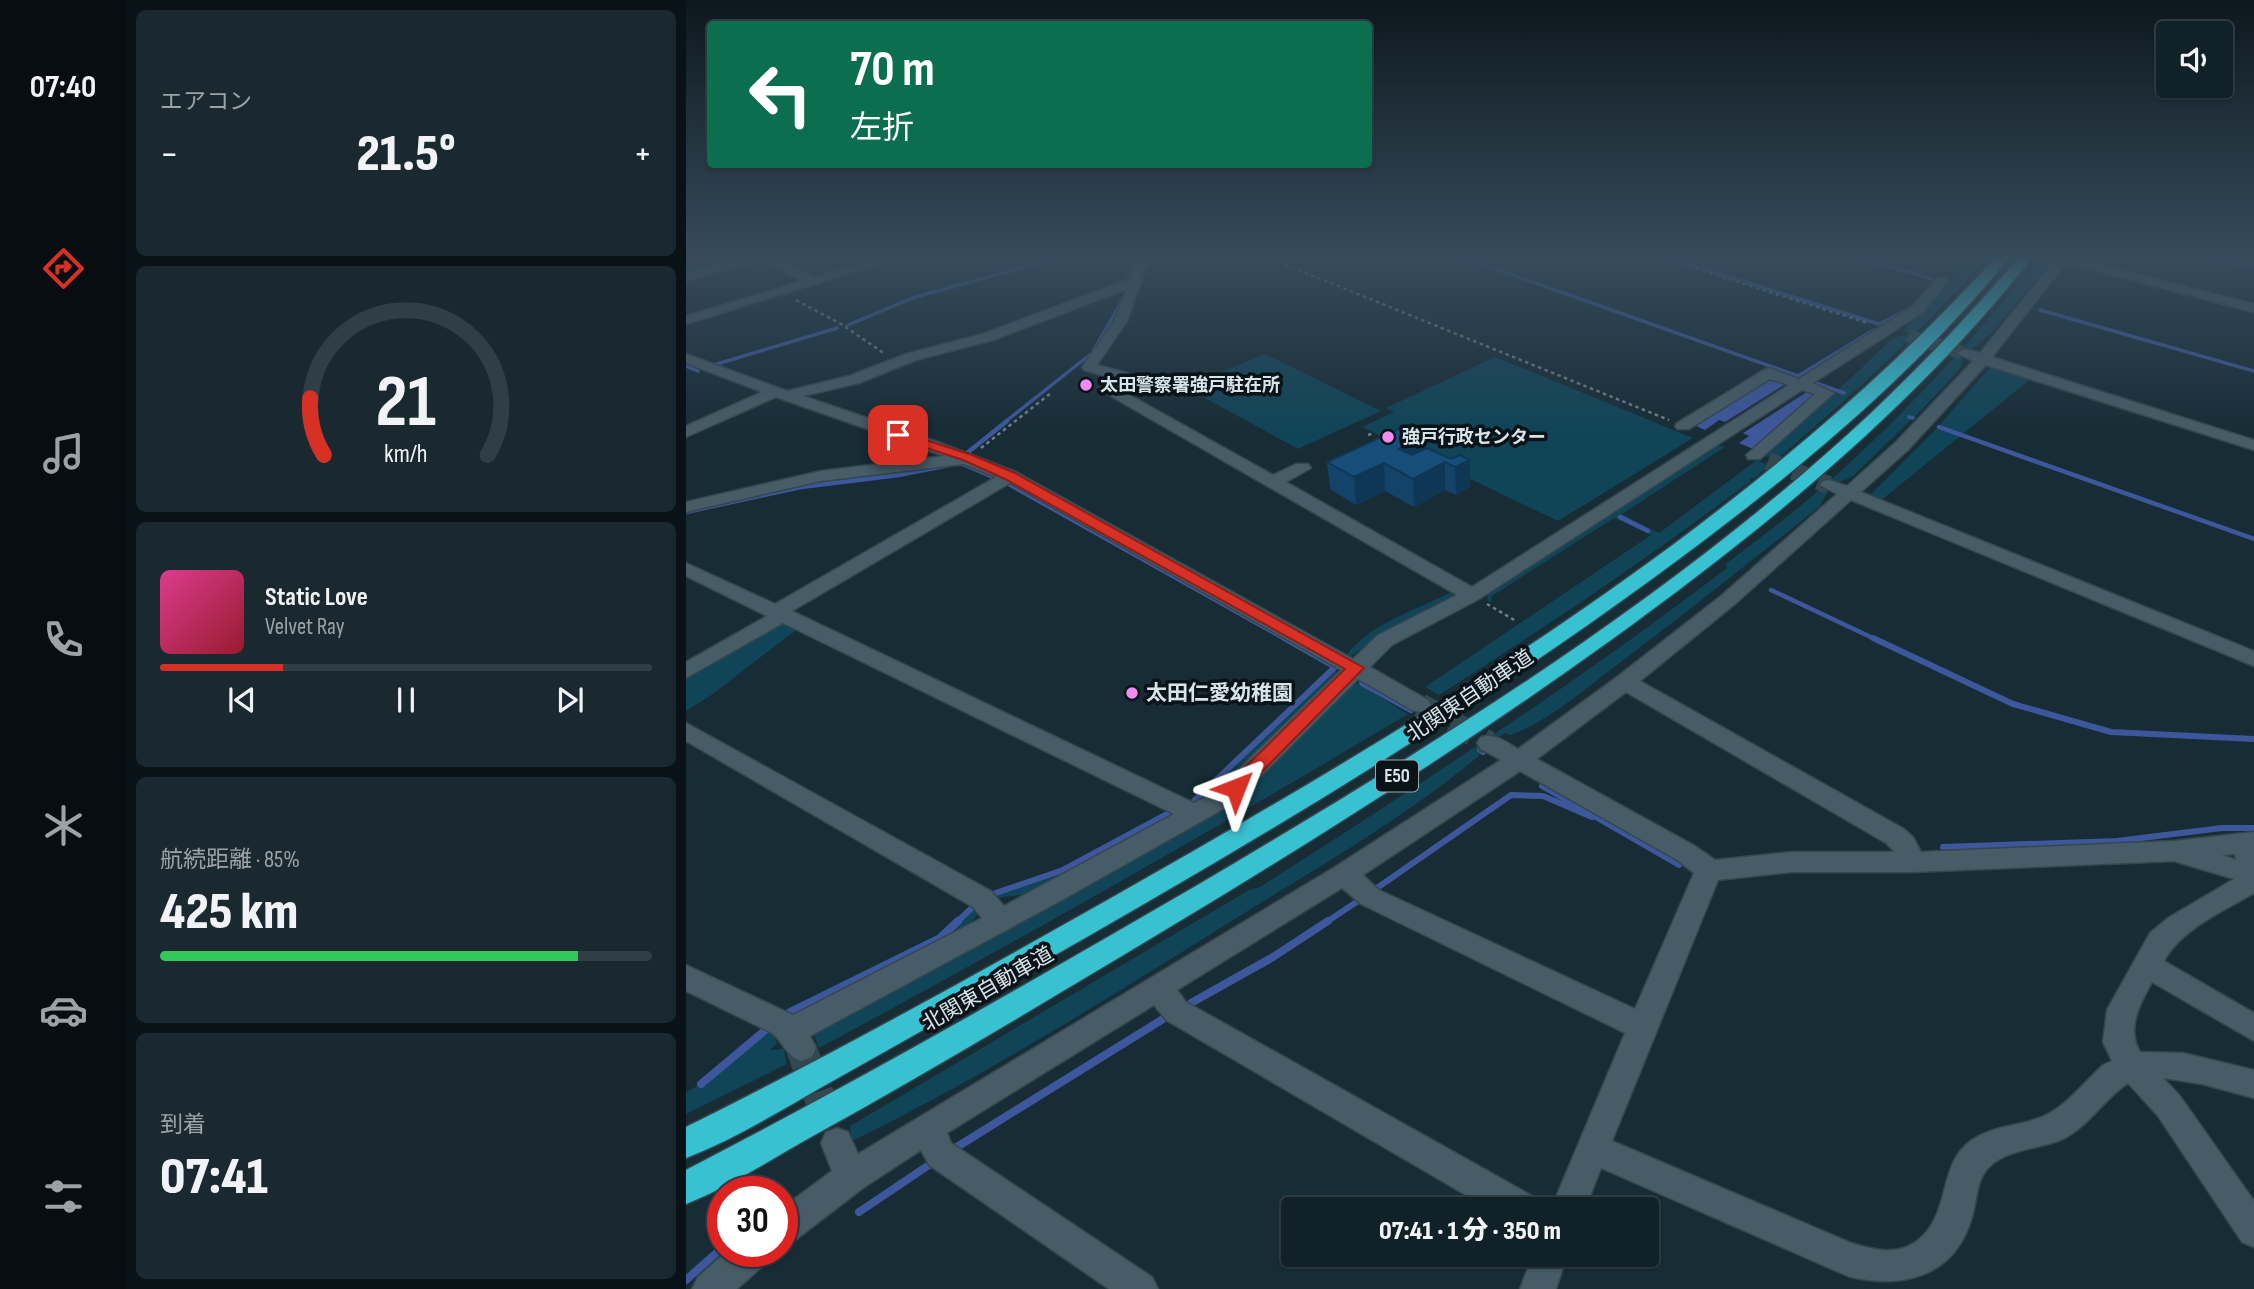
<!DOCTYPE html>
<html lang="ja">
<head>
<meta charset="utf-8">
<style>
  :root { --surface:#112128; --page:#1a2930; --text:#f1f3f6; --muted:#9ca3a8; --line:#303e45; --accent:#d93025 }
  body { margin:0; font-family:"Sofia Sans Condensed","Noto Sans JP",sans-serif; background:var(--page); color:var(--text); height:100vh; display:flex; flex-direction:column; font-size:26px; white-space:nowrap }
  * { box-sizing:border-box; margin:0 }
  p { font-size:23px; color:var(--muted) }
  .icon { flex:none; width:38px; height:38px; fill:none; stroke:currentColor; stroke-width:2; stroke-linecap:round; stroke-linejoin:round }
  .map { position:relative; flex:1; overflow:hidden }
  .side { display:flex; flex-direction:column; gap:10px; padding:10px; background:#091216; width:560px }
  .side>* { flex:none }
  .top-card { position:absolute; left:21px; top:21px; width:665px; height:147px; border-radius:7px; box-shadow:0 2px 5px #0004,0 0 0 2px var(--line); background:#0b6e4f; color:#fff; overflow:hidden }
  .tools { position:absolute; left:1470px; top:21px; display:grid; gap:14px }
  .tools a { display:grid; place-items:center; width:77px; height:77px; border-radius:7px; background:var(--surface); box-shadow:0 2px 5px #0004,0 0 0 2px var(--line); font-size:35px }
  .speed { position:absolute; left:21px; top:1176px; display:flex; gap:14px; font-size:35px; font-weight:700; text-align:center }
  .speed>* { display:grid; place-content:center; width:91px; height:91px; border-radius:50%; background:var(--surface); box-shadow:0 2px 5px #0004,0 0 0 2px var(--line); line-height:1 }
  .speed .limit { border:10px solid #d22; background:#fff; color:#111 }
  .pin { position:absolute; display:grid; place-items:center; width:60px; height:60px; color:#fff; margin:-30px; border-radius:14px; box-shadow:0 4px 10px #0006 }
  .me { position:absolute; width:77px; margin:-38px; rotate:45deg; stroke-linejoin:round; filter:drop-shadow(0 0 5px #0008) }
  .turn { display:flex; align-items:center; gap:24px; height:147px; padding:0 28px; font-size:32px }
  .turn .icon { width:91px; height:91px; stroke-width:2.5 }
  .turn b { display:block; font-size:49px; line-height:60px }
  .big { font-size:52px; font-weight:800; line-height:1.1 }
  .side .card { flex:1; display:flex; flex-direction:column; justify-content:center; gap:10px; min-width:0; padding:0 24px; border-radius:10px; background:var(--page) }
  .side .dial { align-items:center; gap:0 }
  .dial svg { height:182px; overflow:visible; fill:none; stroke:var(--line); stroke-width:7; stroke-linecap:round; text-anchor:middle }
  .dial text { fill:var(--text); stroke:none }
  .song { display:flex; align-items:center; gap:21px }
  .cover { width:84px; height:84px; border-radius:10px; background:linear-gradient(135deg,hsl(330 70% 55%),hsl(350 70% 35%)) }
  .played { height:7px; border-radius:4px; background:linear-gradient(90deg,var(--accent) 25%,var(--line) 25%) }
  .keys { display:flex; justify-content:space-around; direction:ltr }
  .heat { display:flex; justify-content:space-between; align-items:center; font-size:38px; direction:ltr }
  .charge { height:10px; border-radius:5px; background:linear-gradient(90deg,#34c759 85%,var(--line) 0) }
  .trip { position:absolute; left:595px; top:1197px; width:378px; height:70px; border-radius:7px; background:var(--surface); box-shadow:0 2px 5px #0004,0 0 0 2px var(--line); font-weight:800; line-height:70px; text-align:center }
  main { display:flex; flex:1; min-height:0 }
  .dock { display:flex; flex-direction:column; width:126px; justify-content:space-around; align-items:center; background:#070d10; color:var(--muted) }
  .dock .icon { width:49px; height:49px }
  .dock .active { color:var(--accent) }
  .dock b { font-size:32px; color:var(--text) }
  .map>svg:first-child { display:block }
  .green { fill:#104457 }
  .water { fill:#3e579c }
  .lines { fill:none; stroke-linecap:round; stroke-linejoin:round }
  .stream-far3 { stroke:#3e579c; stroke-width:3.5 }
  .stream-far2 { stroke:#3e579c; stroke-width:4.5 }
  .stream-far1 { stroke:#3e579c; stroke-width:6 }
  .stream { stroke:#3e579c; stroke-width:8 }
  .minor-tunnel-far3 { stroke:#344850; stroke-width:14; stroke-dasharray:14 7; stroke-linecap:butt }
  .minor-tunnel-far2 { stroke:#344850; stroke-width:18; stroke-dasharray:18 9; stroke-linecap:butt }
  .minor-tunnel-far1 { stroke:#344850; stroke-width:24; stroke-dasharray:24 12; stroke-linecap:butt }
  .minor-tunnel { stroke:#344850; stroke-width:31; stroke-dasharray:31 16; stroke-linecap:butt }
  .minor-casing { stroke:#35464d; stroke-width:3 }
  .highway-casing { stroke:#35464d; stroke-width:3 }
  .path { stroke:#6f8087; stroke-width:2.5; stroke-dasharray:3.5 3.5; stroke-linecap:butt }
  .minor { fill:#465c66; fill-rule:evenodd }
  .highway { fill:#38c1d1; fill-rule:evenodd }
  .wall { fill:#134368 }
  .shaded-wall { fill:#0f3755 }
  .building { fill:#164e79; stroke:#0f3755; stroke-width:2 }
  .route { fill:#d93025; stroke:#8d1f18; stroke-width:2 }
  .poi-dot { fill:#f38af2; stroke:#0a1317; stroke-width:2.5 }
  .labels { text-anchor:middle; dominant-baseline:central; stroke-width:7; stroke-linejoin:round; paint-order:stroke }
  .far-poi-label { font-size:18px; font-weight:bold; fill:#d7e4e9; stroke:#0a1317; text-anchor:start }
  .shield { fill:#0a1317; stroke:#9aa5aa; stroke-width:2 }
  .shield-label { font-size:19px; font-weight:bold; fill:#d7e4e9 }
  .poi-label { font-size:21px; font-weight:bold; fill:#d7e4e9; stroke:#0a1317; text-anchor:start }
  .street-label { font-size:21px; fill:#d7e4e9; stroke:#0a1317 }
</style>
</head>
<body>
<main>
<nav class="dock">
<b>07:40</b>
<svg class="icon active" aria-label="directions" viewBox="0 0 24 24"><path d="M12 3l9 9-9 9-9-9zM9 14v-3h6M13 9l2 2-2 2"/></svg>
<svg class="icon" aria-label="music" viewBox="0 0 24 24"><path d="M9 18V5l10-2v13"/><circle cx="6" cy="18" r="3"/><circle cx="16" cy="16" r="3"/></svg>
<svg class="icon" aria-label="phone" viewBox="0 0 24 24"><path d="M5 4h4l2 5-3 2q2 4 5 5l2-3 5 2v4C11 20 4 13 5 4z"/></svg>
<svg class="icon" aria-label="climate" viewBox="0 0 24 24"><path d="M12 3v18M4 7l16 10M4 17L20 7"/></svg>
<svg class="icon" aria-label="car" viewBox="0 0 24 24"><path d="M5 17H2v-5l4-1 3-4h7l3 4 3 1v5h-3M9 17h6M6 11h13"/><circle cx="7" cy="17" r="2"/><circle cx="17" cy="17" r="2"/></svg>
<svg class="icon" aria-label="filters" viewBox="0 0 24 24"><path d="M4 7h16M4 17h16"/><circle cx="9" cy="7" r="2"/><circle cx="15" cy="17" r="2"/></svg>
</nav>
<section class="side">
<div class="card"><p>エアコン</p>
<div class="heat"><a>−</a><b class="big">21.5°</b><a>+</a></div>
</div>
<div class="card dial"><svg viewBox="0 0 100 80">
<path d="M14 69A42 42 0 1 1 86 69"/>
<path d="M14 69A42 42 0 0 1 8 44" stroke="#d93025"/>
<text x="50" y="56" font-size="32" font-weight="700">21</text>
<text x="50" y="72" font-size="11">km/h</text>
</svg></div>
<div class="card">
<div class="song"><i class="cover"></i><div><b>Static Love</b><p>Velvet Ray</p></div></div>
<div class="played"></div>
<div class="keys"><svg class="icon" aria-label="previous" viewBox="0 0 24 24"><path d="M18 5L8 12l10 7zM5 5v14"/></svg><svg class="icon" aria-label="pause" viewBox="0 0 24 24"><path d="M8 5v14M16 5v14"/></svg><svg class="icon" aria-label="next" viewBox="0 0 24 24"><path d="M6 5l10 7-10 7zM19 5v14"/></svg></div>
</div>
<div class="card"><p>航続距離 · 85%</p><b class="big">425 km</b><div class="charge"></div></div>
<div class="card"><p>到着</p><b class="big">07:41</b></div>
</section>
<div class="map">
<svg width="1568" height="1289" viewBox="0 0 1568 1289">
  <rect width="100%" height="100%" fill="#172c35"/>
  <path class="green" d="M1289 254H1305C1231 336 1153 409 1067 479L1064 478 1065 481C964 557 860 627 753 695L739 687 965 535 928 518 806 596 805 602 801 600 802 594 1031 445 1039 447 936 514 973 533 1071 460 1079 464 1085 459 1079 456V452L1148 392 1158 393 1152 390 1207 338 1224 334 1218 332 1221 327Z
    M1356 254H1361V265L1306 333 1278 356 1274 369 1229 417H1223L1226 419 1166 477 1140 488 1143 490 1134 506C1067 560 1000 613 931 665 897 690 864 721 824 735L819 733 791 752 794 755C719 818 634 866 552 917 426 996 299 1076 166 1141L164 1126 563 890 574 887C735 784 889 684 1041 568L1040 564C1066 543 1095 523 1119 502 1203 432 1286 342 1356 254Z
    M579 354 695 411 612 449 499 387Z
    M809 357 1007 438 872 521 676 427 708 412 700 408Z
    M1306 365 1347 377 1193 502 1181 498 1251 428Z
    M769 590 771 596 708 626 665 656 661 654C689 620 731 611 769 590Z
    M94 620 110 630 24 696 0 711V674Z
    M647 670 653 673 525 798 508 801Z
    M667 683 673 684 722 714C528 830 332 941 133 1048L125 1028 551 797Z
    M485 812 486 818 342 894 305 899 300 897 377 870Z
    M291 903 293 912 284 925 107 1020 97 1015 254 938Z
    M83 1027 91 1043 84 1050 98 1049 101 1064 0 1114V1092L15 1084Z"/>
  <path class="water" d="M1084 377 1101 383 1039 422 1033 420 1019 430 1008 425Z
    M1124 390 1133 394 1067 449 1053 443 1063 436 1057 433Z"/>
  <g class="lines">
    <path class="stream-far3" d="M768 254 1112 376 1188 330
      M971 254 1193 324 1223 309
      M1159 254 1246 279
      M1513 254 1568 267
      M442 279 448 261 456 254
      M1354 310 1568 371
      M162 325 229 297 385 254
      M31 364 151 328
      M0 366 12 371
      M1130 383 1158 393
      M1223 417 1227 418
      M319 422 406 353 440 294"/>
    <path class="stream-far2" d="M1253 427 1568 539
      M276 457 321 421
      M319 482 601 640
      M0 512 115 487 213 475 268 464H277L307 477
      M934 517 962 531
      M1085 590 1191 640"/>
    <path class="stream-far1" d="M1187 638 1327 704 1425 732 1568 739
      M676 683 725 710
      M794 750 797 752
      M856 786 993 865
      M508 801 649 667 598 638
      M1257 847 1431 841 1536 828H1568
      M691 888 825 795 857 796 906 817
      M301 896 377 870 485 812
      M270 923 291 903
      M639 923 672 901"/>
    <path class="stream" d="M505 1003 587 957 642 921
      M98 1015 254 938 272 921
      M15 1084 83 1027
      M266 1150 477 1019
      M173 1212 249 1161
      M0 1280 37 1247"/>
    <path class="minor-tunnel-far3" d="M1222 336 1278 353"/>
    <path class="minor-tunnel-far2" d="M1082 461 1143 485"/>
    <path class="minor-tunnel-far1" d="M734 705 803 743"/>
    <path class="minor-tunnel" d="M115 1048 151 1143"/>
    <g class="minor-casing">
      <path id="minor" d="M68 254H83L128 277 207 254H226L0 324V316L116 281 76 260 0 281V273Z
        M457 254H470L460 267 441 321 411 365 442 373 445 376 431 388 587 475 610 464H622L625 468 600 482 786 587 1103 385 1084 379 1003 429H991L989 426 991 423 1078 370 1083 368 1113 379 1227 306 1251 278H1261L1262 281 1237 312 1127 383 1148 393 1074 459H1062L1060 455 1129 394 1116 390 793 599 706 645 684 667 742 700 745 705 742 710 734 712 726 710 672 679 548 803 376 900 124 1036 130 1048 126 1057 115 1061C100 1056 98 1043 86 1033L0 991V965L107 1015 296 918 287 907 0 741V723L305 891 318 906 488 814 97 623 0 678V662L81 616 0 576V563L89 604 310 477 278 464 135 481 0 512V502L135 471 258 456 90 397 0 437V426L76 392 0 363V354L101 391 163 376 220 354 297 334 443 279 447 267ZM441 289 428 321 396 367 398 370 425 378 413 388 416 391 771 595 692 635 667 659 330 472 249 441 117 396 173 383 230 360 307 340ZM324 483 655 670 530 791 508 803 106 611Z
        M1354 254H1386L1384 257 1568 304V312L1380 263 1306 357 1568 440V450L1300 365 1222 450 1175 492 1568 651V666L1165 500 1049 604 954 681 1218 829 1227 837 1235 852 1488 841 1568 832V893C1538 911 1495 929 1478 961L1568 1013V1041L1466 982C1454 1004 1440 1028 1454 1052L1497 1053 1568 1070V1098L1516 1084 1477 1078 1494 1096 1568 1201V1247L1556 1242 1472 1116 1442 1083C1418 1099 1403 1126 1377 1139 1354 1149 1321 1149 1303 1167 1290 1180 1291 1201 1286 1217 1269 1276 1219 1289 1164 1277L915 1168 899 1209H865L939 1033 675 904 656 888 491 990 500 1002 848 1197 853 1209H804L480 1020 468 1005 261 1133 265 1143 466 1277 472 1289H423L243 1165 235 1150 177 1188 108 1241 96 1246V1208L146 1171 135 1143 140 1132 151 1128 162 1132 172 1154 649 867 815 760 795 749 791 743 795 737C809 733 820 742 832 749L931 677 1035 596 1151 494 1134 485 1137 481 1143 480 1161 486 1210 442 1287 361 1271 353 1278 349 1294 353 1369 260ZM940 692 1200 843 1209 852H1106L1029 860 1009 846 851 759ZM834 771 991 860 1008 873 949 1009 693 890 677 875ZM1549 854 1550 860 1536 855ZM1488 861 1548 879 1482 918 1464 933 1421 1010 1417 1042 1426 1061 1417 1065C1398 1082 1380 1107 1356 1117 1333 1126 1307 1126 1286 1140 1251 1163 1266 1215 1231 1241 1211 1256 1188 1250 1165 1243L926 1141 1032 880 1106 872H1227Z
        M41 1251H85L80 1263 51 1289H6L12 1277Z
        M847 1255H881L870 1289H834Z"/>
    </g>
    <g class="highway-casing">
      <path id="highway" d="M1313 254H1326C1225 380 1096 484 966 579 767 724 555 850 341 971 273 1010 205 1048 136 1087 92 1112 47 1140 0 1158V1127C171 1042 338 948 504 853 796 685 1085 504 1313 254Z
        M1336 254H1349C1231 405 1080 528 925 640 749 767 564 880 377 991 294 1041 210 1090 125 1137 84 1160 43 1187 0 1204V1170C174 1080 345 982 515 883 747 746 987 598 1184 414 1238 363 1288 310 1336 254Z"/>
    </g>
    <path class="path" d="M573 254 983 420
      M963 254 1182 323
      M110 300 155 324 199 354
      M682 435 688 433
      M295 448 365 393
      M801 604 830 621"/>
    <use href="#minor" class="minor"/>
    <use href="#highway" class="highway"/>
  </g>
  <path class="wall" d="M739 449 765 459 784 487 770 495 759 490 728 507 699 491 670 505 644 489 641 462Z"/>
  <path class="shaded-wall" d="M739 435 740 463 713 449Z
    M784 460V487L770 495 769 467Z
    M759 462V490L728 507 727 479Z
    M698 463 699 491 670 505 668 477Z"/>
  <path class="building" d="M719 426 739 435 713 449 726 455 741 448 765 459 774 455 784 460 769 467 759 462 727 479 698 463 668 477 641 462Z"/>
  <linearGradient id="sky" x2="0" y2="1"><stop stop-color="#0d181d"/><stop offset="0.59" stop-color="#364b5c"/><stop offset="1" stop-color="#364b5c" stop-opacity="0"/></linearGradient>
  <rect width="1568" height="434" fill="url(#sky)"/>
  <path class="route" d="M212 431 286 455 329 473 678 668 556 792H543L541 788 543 783 659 669 319 479 277 460 207 437 205 435Z"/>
  <g class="poi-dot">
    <circle cx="400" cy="385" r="7"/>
    <circle cx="702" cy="437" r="7"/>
    <circle cx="446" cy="693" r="7"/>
  </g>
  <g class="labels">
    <g class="far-poi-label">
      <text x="414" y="385">太田警察署強戸駐在所</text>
      <text x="716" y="437">強戸行政センター</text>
    </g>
    <rect class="shield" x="690" y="760.5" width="42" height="31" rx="5"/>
    <g class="shield-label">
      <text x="711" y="776">E50</text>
    </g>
    <g class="poi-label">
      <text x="460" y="693">太田仁愛幼稚園</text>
    </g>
    <g class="street-label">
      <text transform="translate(784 696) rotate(-34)">北関東自動車道</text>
      <text transform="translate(302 989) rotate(-30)">北関東自動車道</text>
    </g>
  </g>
</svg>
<div class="tools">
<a><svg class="icon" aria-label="sound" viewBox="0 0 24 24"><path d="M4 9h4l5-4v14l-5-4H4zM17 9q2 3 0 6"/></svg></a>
</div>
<div class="speed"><div class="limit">30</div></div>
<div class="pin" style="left:212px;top:435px;background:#d93025"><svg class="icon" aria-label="arrive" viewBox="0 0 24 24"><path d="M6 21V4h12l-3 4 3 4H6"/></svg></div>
<svg class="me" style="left:550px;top:788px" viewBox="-20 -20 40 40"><path d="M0-17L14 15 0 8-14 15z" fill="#d93025" stroke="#fff" stroke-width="4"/></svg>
<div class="trip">07:41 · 1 分 · 350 m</div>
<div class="top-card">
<div class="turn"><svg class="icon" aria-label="left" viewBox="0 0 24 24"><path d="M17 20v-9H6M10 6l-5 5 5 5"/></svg><div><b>70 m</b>左折</div></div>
</div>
</div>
</main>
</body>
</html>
